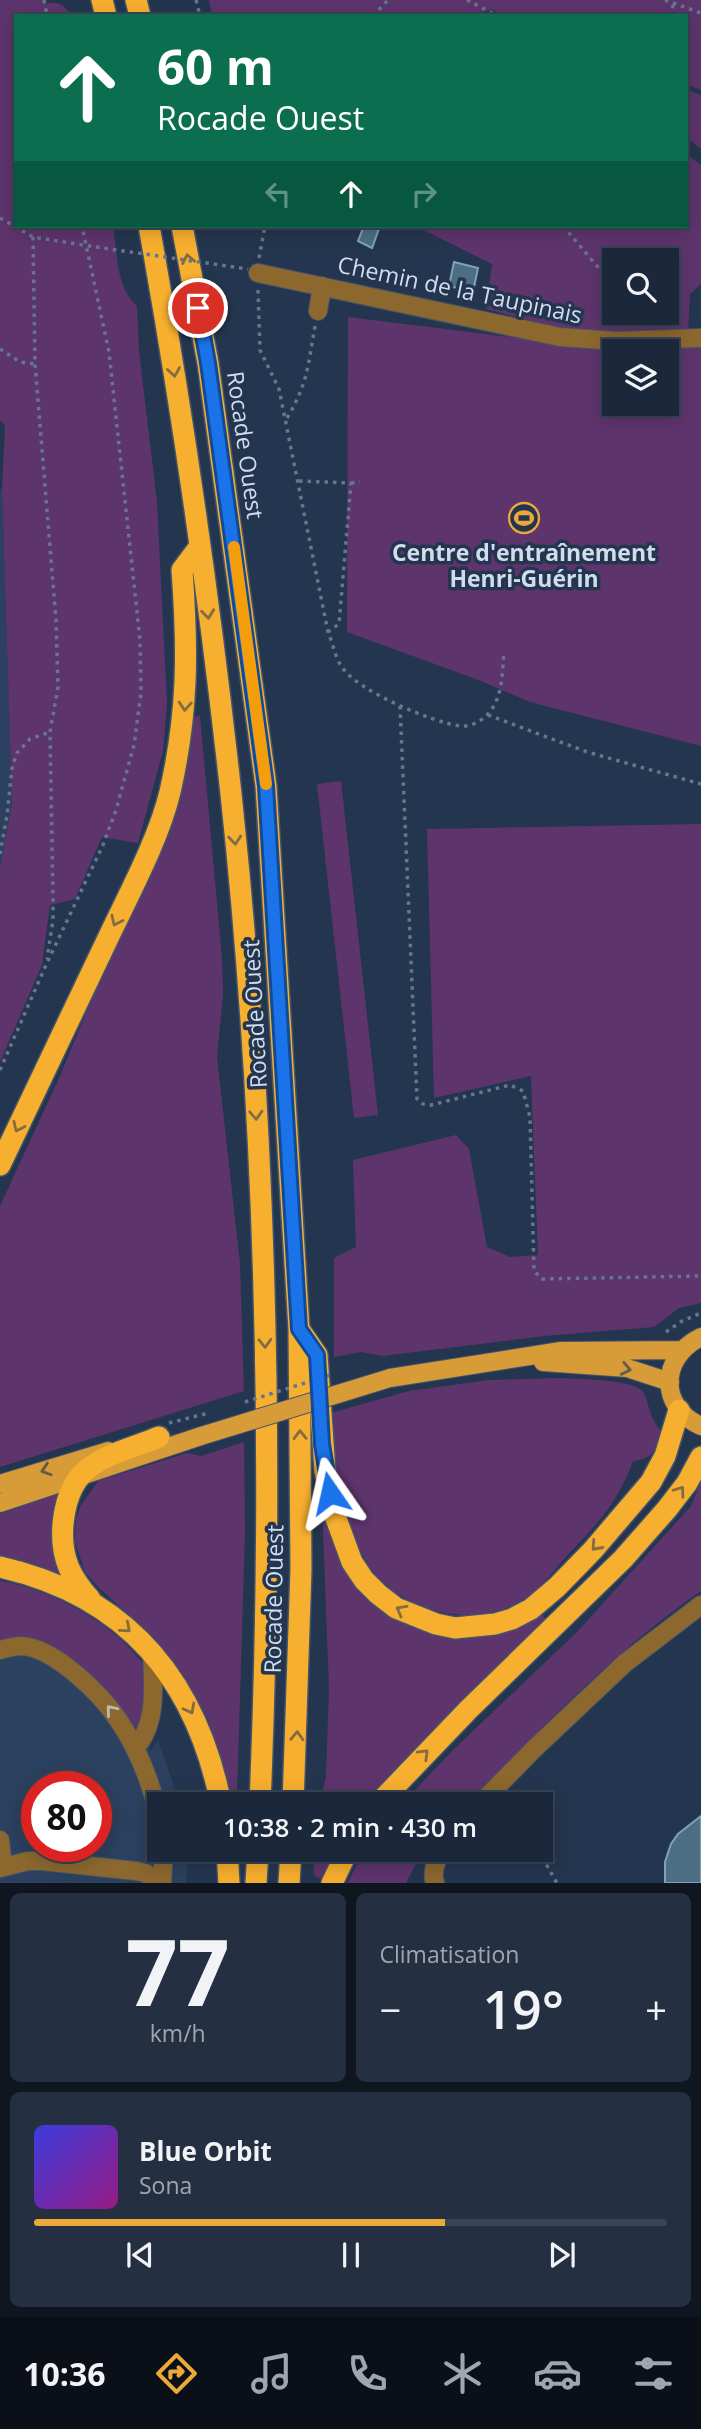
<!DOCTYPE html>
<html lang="fr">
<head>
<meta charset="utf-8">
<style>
  :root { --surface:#1b283b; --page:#243042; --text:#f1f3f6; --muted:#a0a6af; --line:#394455; --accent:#eba939 }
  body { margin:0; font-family:"Open Sans",sans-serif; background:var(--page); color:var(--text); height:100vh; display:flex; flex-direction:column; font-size:26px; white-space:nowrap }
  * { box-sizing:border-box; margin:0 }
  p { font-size:23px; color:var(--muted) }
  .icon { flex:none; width:38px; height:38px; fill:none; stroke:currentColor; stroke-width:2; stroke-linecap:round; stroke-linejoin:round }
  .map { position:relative; height:1883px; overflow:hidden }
  .sheet { display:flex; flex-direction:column; gap:10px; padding:10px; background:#0f1620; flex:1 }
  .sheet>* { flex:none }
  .banner { position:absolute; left:14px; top:14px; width:674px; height:214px; border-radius:0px; box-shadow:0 4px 18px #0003,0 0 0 2px var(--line); background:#0b6e4f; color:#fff; overflow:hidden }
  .controls { position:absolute; left:602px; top:248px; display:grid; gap:14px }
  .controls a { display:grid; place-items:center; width:77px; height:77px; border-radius:0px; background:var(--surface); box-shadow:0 4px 18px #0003,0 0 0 2px var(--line); font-size:35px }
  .speed { position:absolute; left:21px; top:1771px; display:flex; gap:14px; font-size:35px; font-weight:700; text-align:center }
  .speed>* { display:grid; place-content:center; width:91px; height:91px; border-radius:50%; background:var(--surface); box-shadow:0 4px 18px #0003,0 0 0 2px var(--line); line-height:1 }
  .speed .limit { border:10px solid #d22; background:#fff; color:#111 }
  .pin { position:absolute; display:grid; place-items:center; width:60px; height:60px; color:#fff; margin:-30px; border:4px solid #fff; border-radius:50%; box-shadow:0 2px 7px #0007 }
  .me { position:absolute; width:77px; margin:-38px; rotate:349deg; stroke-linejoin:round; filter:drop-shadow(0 0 5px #0008) }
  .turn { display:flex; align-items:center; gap:24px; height:147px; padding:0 28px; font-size:32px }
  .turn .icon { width:91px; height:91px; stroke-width:2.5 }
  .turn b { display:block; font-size:49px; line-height:60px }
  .lanes { display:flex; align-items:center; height:66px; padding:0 28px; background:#0003; justify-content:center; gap:35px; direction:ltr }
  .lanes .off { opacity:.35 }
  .big { font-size:52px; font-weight:600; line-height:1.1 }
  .sheet .tile { flex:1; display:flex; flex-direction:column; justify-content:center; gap:10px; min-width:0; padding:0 24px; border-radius:10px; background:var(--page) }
  .sheet .dial { align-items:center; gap:0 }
  .dial b { font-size:91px; line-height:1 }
  .song { display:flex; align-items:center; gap:21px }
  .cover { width:84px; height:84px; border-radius:10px; background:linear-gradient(135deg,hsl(240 70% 55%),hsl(310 70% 35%)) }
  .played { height:7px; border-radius:4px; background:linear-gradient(90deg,var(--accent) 65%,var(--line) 65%) }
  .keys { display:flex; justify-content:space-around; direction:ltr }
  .heat { display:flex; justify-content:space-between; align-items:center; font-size:38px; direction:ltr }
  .sheet .tiles { flex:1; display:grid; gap:10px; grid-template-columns:1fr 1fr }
  .tile:last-child { grid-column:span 2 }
  .trip { position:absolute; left:147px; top:1792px; width:406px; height:70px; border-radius:0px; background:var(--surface); box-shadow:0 4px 18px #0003,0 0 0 2px var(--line); font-weight:600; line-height:70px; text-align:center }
  .tab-bar { display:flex; height:112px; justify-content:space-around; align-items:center; background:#0b1018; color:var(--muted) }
  .tab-bar .icon { width:49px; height:49px }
  .tab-bar .on { color:var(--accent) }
  .tab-bar b { font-size:32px; color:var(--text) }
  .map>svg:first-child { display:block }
  .built { fill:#2b415f; fill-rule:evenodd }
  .green { fill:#5e346d; fill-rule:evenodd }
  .building { fill:#4d6e82; stroke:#7fa2b8; stroke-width:2 }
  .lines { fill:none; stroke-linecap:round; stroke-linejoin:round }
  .minor-casing { stroke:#43546b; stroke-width:20 }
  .major-casing { stroke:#43546b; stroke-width:20 }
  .highway-casing { stroke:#43546b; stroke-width:24 }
  .path { stroke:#66768c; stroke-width:3.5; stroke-dasharray:3.5 5; stroke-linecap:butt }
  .minor { stroke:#8c682f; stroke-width:18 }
  .major { stroke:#d79c38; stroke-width:18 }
  .highway { stroke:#f7af2f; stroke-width:21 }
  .major-bridge-casing { stroke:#43546b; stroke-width:20; stroke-linecap:butt }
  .path-bridge { stroke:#66768c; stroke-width:3.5; stroke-dasharray:3.5 5; stroke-linecap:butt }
  .major-bridge { stroke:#d79c38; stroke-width:18 }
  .oneway { stroke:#836c41 }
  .oneway2 { stroke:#635a47 }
  .oneway3 { stroke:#bcbab4 }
  .route-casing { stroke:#114b97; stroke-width:18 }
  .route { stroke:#1a73e8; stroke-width:12 }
  .slow { stroke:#f59e0b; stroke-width:12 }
  .labels { text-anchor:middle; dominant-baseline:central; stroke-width:7; stroke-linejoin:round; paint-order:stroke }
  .street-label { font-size:23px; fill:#d1dded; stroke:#24364f }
  .poi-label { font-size:23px; font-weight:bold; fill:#d1dded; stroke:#24364f }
</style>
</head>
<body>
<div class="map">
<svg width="701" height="1883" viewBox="0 0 701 1883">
  <rect width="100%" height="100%" fill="#24364f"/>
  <path class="built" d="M2 489 12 804 0 868V490Z
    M19 1623 141 1713 135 1729 138 1731 155 1725 149 1753 158 1740 180 1804H159V1850H188L186 1883H0V1641ZM37 1787H96V1846H37Z"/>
  <path class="green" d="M0 0H44L45 4C59 0 64 5 72 16H16V226H113C117 252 116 288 137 306L139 351 157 502 167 703 163 751 138 843 102 837 75 899 50 905 42 965 0 1062V868L12 804 2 489 5 426 0 420Z
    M209 0H701V90L686 84V16H507L492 10 459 16H212Z
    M686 89 701 95V149L686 137Z
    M686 154 701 165V284L690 294 688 336 586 335 486 309 492 264 415 226H686ZM614 261H667V313H614Z
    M348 317 582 346 701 347V746L530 702 481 681 347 632ZM614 352H667V404H614Z
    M200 716 222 958 223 995 217 1057 240 1264 244 1391 0 1467V1206L60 1076 162 829 190 717Z
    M341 781 378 1115 354 1118 317 784Z
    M701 824V1303L679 1308 654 1327 544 1336 383 1356 361 1352 334 1357V1258L356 1247 353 1160 456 1135 469 1149 487 1247 510 1257 538 1255 531 1076 434 1098 427 829Z
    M561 1378C576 1379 635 1379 643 1392 650 1406 650 1420 662 1432 657 1451 653 1458 633 1461 617 1505 596 1525 564 1559 554 1571 543 1584 531 1594 485 1631 408 1616 373 1571 344 1533 335 1460 327 1414L409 1391 489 1380Z
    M244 1442 245 1532 237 1795H231L208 1720 185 1677 152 1635 98 1587 85 1572 75 1542 76 1519 81 1505 98 1481 187 1453 201 1456Z
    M701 1481V1591C614 1651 541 1729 467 1804H402L452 1751 578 1631 691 1506Z
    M58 1493 60 1494C47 1533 48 1541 66 1579L0 1561V1514Z
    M322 1503 407 1622 542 1613 548 1626 371 1804H320L326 1776 329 1688Z
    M0 1581C45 1588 102 1617 132 1651 136 1656 143 1662 145 1668 152 1691 144 1710 138 1731L110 1695 76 1664 37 1640 10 1639 0 1641Z
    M313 1850H340L324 1877 318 1878 314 1875Z
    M366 1850H423L406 1883H348L359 1859Z"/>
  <path class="building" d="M364 226H380L372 248 358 241Z
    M454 262 478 268 473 292 449 286Z
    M701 1816V1883H665V1862L671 1844 678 1834Z"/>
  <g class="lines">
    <g class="minor-casing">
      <path id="minor" d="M258 273 560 337 616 341 701 338
        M318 311 322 286
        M0 1650C7 1648 14 1646 21 1646 54 1647 102 1695 119 1721 138 1749 151 1783 159 1816
        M135 1748C158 1724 153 1683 152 1652
        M480 1804 534 1749 625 1663 701 1605
        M0 1840 3 1867
        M0 1868 28 1861H42L136 1871 146 1873 156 1883
        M162 1883 164 1850
        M435 1883C431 1871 436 1860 443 1850"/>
    </g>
    <g class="major-casing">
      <path id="major" d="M701 1337C660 1357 658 1407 701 1426
        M543 1362 627 1368 670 1382
        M390 1378 561 1351 681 1350
        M0 1484 108 1451
        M0 1503 201 1436"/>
    </g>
    <g class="highway-casing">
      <path id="highway" d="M102 0 106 16
        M136 0 140 16
        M149 226C183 414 210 603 231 794 267 1128 274 1468 260 1804
        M182 226 208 363 266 786 299 1329 301 1569 293 1804
        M0 1165C37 1088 73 1011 110 934 130 892 159 838 170 792 188 713 188 651 182 570L200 546
        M299 1329 317 1355 325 1471 334 1513 352 1562 364 1580 378 1594 396 1608 436 1624 455 1628 495 1624 512 1619 531 1609 557 1587 593 1550 651 1482 665 1456 679 1410
        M0 1567C127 1596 196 1679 221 1804
        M90 1599C82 1590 74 1579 69 1568 57 1540 62 1492 85 1471 104 1454 136 1447 159 1437
        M378 1804 468 1710 623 1559 667 1509 687 1483 701 1457
        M227 1850 229 1883
        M256 1883 258 1850
        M289 1883 291 1850
        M332 1883 348 1850"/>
    </g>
    <path class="path" d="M44 0 47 16
      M196 0 200 16
      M467 0 498 16
      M665 0 701 13
      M373 16 388 0
      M669 16 674 3
      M0 218 33 237 96 247
      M563 226 614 286
      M33 237 35 364 56 620 58 687 50 732 53 897V920L47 959
      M259 258 265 226
      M258 290 260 350 279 389 328 632C333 643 335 658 342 667 357 691 432 722 460 726 471 727 482 721 489 713 503 696 502 673 504 652
      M0 349 20 362 35 364
      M287 418C308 383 308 365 315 326
      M299 481 351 483 339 624 328 632
      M351 483 360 482
      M400 706 417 1099 423 1104 431 1105 510 1085 523 1091 530 1117 534 1271 542 1279 701 1276
      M488 715 587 752 701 784
      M0 854 7 815 12 768 17 753 30 739 50 732
      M0 1070 46 965 103 845 116 810 134 745 141 693 140 640 109 352 82 226
      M666 1332 682 1321 701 1313
      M169 1423 209 1413
      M538 1850 557 1883"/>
    <use href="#minor" class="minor"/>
    <use href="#major" class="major"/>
    <use href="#highway" class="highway"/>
    <g class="major-bridge-casing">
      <path id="major-bridge" d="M201 1436 390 1378"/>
    </g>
    <path class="path-bridge" d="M96 247 248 269
      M245 1402 330 1375"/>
    <use href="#major-bridge" class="major-bridge"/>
  </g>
  <defs><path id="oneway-chevron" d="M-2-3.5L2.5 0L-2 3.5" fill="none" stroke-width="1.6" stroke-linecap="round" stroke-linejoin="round" transform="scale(1.75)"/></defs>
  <g class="oneway">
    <use href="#oneway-chevron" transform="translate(188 259) rotate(-101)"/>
    <use href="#oneway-chevron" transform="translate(174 372) rotate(81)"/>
    <use href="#oneway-chevron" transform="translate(208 614) rotate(83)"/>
    <use href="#oneway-chevron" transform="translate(185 706) rotate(94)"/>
    <use href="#oneway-chevron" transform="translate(235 840) rotate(85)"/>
    <use href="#oneway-chevron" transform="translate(116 921) rotate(115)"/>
    <use href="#oneway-chevron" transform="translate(256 1115) rotate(87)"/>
    <use href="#oneway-chevron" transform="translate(18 1127) rotate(115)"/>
    <use href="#oneway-chevron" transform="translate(265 1343) rotate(88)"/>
    <use href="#oneway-chevron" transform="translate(300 1435) rotate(-91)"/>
    <use href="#oneway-chevron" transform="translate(680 1491) rotate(-54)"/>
    <use href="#oneway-chevron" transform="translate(596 1546) rotate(132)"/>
    <use href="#oneway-chevron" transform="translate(401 1610) rotate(-151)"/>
    <use href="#oneway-chevron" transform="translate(126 1628) rotate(41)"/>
    <use href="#oneway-chevron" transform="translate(190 1709) rotate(62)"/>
    <use href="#oneway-chevron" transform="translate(297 1736) rotate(-88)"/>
    <use href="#oneway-chevron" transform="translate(424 1754) rotate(-45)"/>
  </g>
  <g class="oneway2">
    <use href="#oneway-chevron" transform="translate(626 1369) rotate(12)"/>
    <use href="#oneway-chevron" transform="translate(46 1470) rotate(162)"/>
  </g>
  <use class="oneway3" href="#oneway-chevron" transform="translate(111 1710) rotate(-130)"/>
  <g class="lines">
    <g class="route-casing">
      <path id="route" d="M198 308 208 363 266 786 299 1329 317 1355 322 1444 330 1493"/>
    </g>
    <use href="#route" class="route"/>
    <path class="slow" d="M234 547 266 784"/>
  </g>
  <defs>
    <g id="stadium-ring" transform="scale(1.575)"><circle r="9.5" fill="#24364f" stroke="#eba939" stroke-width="1.5"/><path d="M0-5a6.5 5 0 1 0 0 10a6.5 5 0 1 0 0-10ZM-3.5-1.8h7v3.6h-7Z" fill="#eba939"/></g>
  </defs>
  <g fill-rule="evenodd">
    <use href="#stadium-ring" x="524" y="518"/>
  </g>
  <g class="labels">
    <g class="street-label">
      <text transform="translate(460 289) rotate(12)">Chemin de la Taupinais</text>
      <text transform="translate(246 445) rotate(82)">Rocade Ouest</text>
      <text transform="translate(254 1014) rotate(-93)">Rocade Ouest</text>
      <text transform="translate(273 1599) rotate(-89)">Rocade Ouest</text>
    </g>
    <g class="poi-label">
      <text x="524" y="552">Centre d'entraînement<tspan x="524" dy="26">Henri-Guérin</tspan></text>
    </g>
  </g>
</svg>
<div class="controls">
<a><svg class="icon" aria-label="search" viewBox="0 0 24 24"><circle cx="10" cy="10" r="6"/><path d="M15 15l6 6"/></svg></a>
<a><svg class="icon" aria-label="layers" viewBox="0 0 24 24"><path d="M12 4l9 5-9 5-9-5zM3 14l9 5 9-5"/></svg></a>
</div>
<div class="speed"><div class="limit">80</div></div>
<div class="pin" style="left:198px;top:308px;background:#d93025"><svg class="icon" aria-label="arrive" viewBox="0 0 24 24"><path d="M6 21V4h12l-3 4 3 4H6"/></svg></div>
<svg class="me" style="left:330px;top:1493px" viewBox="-20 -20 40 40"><path d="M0-17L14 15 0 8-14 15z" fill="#1a73e8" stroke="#fff" stroke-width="4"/></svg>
<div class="trip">10:38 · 2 min · 430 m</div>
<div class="banner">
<div class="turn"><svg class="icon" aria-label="ahead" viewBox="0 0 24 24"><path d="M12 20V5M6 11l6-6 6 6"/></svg><div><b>60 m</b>Rocade Ouest</div></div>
<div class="lanes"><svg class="icon off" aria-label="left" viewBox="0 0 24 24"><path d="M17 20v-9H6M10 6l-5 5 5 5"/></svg><svg class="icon" aria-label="ahead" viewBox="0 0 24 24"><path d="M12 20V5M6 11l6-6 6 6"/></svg><svg class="icon off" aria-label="right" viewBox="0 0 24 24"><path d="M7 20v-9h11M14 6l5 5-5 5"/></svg></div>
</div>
</div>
<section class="sheet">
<div class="tiles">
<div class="tile dial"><b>77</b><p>km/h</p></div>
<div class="tile"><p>Climatisation</p>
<div class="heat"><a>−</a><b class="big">19°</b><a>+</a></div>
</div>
<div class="tile">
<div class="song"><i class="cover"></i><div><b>Blue Orbit</b><p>Sona</p></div></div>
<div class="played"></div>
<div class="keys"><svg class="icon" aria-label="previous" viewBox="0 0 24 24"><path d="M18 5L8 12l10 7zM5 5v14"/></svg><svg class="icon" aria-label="pause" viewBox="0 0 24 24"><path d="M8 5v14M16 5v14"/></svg><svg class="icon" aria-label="next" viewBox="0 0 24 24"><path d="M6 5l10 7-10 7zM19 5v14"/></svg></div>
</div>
</div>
</section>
<nav class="tab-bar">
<b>10:36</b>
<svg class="icon on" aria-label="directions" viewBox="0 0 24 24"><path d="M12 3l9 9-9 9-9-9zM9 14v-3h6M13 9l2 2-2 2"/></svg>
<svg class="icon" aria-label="music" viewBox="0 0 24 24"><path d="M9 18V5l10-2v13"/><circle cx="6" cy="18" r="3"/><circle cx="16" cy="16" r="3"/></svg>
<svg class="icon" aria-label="phone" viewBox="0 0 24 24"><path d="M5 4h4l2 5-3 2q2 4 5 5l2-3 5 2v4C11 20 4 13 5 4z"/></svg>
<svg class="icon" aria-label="climate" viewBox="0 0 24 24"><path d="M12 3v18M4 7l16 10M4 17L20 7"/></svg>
<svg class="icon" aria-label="car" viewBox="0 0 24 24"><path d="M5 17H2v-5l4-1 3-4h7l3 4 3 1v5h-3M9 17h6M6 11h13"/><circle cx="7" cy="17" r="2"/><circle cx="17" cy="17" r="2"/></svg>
<svg class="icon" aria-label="filters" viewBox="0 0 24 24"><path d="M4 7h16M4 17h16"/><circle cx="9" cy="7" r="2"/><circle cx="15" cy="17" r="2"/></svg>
</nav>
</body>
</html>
